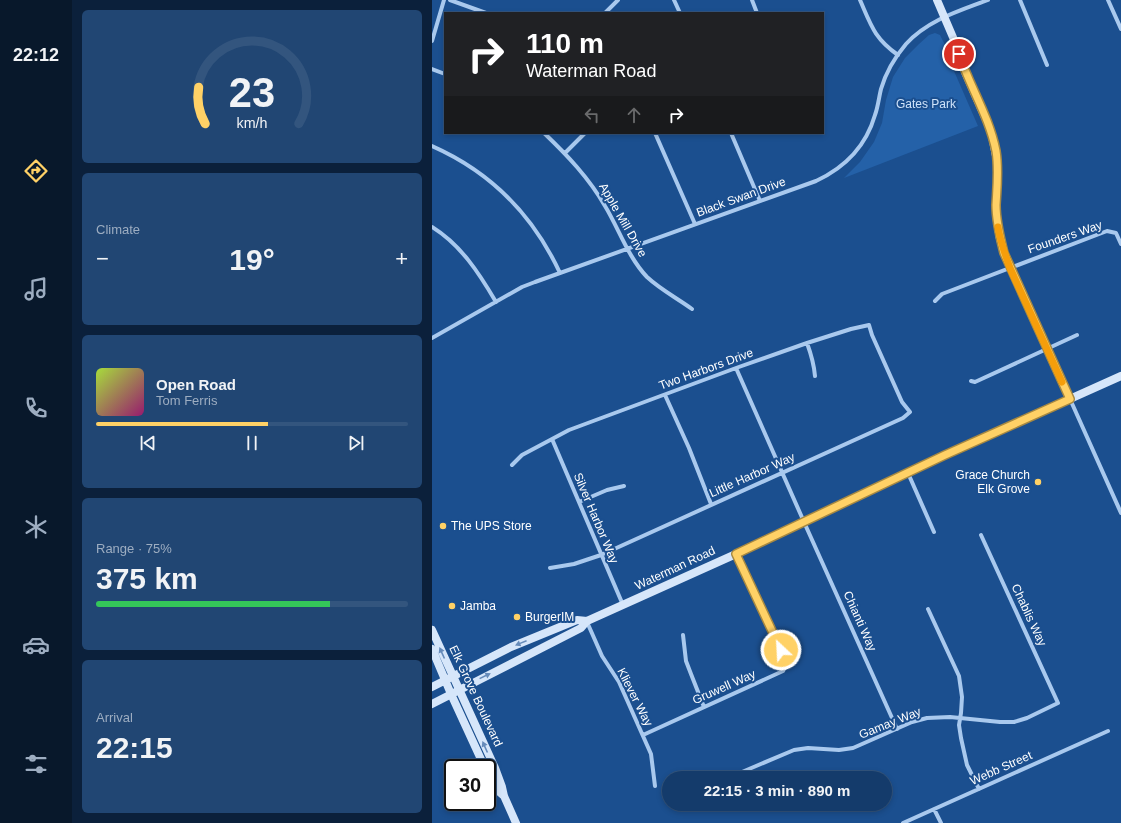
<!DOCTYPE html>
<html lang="en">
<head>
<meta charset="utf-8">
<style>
  :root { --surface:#143b6b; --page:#214673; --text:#f1f3f6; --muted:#9dadc1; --line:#33557e; --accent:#ffd166 }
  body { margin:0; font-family:Arial,sans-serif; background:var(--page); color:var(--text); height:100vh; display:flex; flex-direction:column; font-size:15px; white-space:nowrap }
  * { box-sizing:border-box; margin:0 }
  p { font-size:13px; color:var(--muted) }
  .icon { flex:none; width:22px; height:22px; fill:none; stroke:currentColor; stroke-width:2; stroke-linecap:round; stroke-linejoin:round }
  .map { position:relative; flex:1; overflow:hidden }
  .panel { display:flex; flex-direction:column; gap:10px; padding:10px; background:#0b203b; width:360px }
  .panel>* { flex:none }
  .top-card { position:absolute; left:12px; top:12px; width:380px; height:122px; border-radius:0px; box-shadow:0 2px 6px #0003,0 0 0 1px var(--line); background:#202124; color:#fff; overflow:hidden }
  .speed { position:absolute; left:12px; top:759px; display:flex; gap:8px; font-size:20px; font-weight:700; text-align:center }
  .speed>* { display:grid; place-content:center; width:52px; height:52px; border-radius:50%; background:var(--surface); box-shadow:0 2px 6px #0003,0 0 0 1px var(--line); line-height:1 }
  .speed .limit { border:2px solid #111; border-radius:6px; background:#fff; color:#111 }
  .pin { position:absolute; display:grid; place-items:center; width:34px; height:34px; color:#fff; margin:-17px; border:2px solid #fff; border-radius:50%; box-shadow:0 1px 4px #0007 }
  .me { position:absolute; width:44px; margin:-22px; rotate:335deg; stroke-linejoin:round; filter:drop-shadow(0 0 3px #0008) }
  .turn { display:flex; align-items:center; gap:14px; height:84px; padding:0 16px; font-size:18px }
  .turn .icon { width:52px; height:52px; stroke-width:2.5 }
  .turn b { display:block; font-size:28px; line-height:34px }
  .lanes { display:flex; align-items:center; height:38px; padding:0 16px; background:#0003; justify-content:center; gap:20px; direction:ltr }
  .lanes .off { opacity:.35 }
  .big { font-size:30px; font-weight:700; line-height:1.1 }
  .panel .tile { flex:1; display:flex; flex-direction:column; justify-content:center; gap:6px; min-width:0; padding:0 14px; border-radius:6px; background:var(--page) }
  .panel .dial { align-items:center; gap:0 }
  .dial svg { height:104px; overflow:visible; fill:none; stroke:var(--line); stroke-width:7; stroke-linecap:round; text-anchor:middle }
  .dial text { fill:var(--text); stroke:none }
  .song { display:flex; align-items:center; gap:12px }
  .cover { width:48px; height:48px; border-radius:6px; background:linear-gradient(135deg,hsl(80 70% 55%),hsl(320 70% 35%)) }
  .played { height:4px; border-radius:2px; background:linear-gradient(90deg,var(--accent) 55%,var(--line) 55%) }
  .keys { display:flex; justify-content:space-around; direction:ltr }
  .heat { display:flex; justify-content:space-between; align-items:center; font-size:22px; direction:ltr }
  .charge { height:6px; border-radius:3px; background:linear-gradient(90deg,#34c759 75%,var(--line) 0) }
  .trip { position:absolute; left:230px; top:771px; width:230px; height:40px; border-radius:20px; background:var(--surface); box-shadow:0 2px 6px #0003,0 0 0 1px var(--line); font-weight:700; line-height:40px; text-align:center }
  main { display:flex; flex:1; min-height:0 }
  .tabs { display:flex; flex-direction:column; width:72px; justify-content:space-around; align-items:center; background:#08182b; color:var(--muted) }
  .tabs .icon { width:28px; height:28px }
  .tabs .active { color:var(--accent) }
  .tabs b { font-size:18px; color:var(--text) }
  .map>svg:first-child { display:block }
  .green { fill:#2461a8 }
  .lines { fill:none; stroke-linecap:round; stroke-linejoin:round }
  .street { stroke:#a9c9ee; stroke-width:4 }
  .secondary { stroke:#d6e6fa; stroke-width:8 }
  .oneway { fill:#668bba }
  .route-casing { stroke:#a68842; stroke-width:10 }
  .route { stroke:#ffd166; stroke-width:7 }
  .slow { stroke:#f59e0b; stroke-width:7 }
  .poi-dot { fill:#ffd166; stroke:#1b4f8f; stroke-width:1.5 }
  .labels { text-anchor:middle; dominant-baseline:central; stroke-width:4; stroke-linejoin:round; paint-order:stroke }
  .park-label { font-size:12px; fill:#cfe3fa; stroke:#1b4f8f }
  .street-label { font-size:12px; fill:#fff; stroke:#1b4f8f }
  .poi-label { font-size:12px; fill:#fff; stroke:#1b4f8f; text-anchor:start }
</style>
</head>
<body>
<main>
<nav class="tabs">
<b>22:12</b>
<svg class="icon active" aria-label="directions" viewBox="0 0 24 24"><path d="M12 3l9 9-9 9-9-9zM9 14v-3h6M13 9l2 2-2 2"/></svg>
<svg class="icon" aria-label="music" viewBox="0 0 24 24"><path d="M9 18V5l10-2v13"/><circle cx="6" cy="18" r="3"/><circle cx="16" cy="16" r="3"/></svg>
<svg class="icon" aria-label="phone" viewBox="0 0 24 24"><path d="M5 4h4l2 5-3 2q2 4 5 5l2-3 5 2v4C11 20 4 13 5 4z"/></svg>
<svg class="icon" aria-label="climate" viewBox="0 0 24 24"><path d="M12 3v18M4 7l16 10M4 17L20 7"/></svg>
<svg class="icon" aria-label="car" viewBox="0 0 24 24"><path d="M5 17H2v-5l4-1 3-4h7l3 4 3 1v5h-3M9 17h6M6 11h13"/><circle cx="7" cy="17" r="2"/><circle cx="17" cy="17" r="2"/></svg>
<svg class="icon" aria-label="filters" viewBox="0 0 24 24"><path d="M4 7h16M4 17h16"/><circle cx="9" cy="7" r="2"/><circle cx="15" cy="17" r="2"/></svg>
</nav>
<section class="panel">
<div class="tile dial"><svg viewBox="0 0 100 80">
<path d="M14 69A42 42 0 1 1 86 69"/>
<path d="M14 69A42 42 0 0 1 9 41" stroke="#ffd166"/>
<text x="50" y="56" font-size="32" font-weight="700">23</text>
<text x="50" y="72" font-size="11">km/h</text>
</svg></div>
<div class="tile"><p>Climate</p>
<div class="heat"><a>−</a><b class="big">19°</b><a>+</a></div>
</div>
<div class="tile">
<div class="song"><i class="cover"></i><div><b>Open Road</b><p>Tom Ferris</p></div></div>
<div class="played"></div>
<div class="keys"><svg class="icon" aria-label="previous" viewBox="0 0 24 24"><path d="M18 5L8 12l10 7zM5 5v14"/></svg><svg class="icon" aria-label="pause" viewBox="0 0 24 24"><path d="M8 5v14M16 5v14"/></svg><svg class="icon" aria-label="next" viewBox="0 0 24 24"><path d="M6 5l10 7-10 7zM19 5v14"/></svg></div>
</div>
<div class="tile"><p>Range · 75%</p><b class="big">375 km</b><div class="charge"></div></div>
<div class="tile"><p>Arrival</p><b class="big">22:15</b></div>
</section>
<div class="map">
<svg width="689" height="823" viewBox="0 0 689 823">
  <rect width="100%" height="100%" fill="#1b4f8f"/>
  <path class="green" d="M503 33 508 35 515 49V55L546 126 412 178 428 162 442 142 450 123 454 100 461 77 473 58 487 44 497 35Z"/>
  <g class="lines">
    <path class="street" d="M18 0 54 13
      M242 0 248 13
      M320 0 325 13
      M428 0C439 25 442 38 466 55
      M588 0 615 65
      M676 0 689 29
      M173 13 186 0
      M0 41 12 0
      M0 69 13 74
      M112 133C135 155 157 178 173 206 187 229 196 257 215 277 229 290 245 298 260 309
      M223 133 263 224
      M299 133 328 201
      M0 146C59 172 101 215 128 273
      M133 153 153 133
      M0 227C29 245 47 273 64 302
      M503 301 510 294 675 231 684 233 689 244
      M0 338 90 287 103 282 384 181C412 168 434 146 443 115 446 107 447 97 449 89 454 72 463 57 474 44 496 20 527 11 556 0
      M375 343C379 354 382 364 383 376
      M304 368 372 522 465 729
      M539 381 543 382 645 335
      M233 395 257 448 279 504
      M638 399 689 513
      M120 439 191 605
      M80 465 90 455 137 430 304 368 375 343 419 329 437 325 440 335 470 402 478 412 471 418 169 555 142 564 118 568
      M476 473 502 532
      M147 502 175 490 192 486
      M496 609 527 676 530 697 529 713 527 725 529 738 535 765 547 789
      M155 622 170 656 187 682 219 754 223 786
      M251 635 254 661 259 674 272 707
      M211 735 351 671 355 664 304 554
      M301 778 310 772 362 750 376 748 407 750 421 748 480 722 495 718 518 717 568 722H582L595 718 626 703 549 535
      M502 809 509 823
      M471 823 676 731"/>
    <path class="secondary" d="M505 0 523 42 533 72 555 122 560 136 566 166 564 206 565 221 568 239 572 253 638 399
      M0 630 63 768 70 787 72 796 84 823
      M0 649 19 694 53 768
      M0 687 79 647 145 620 155 621
      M0 704 149 628 155 621 304 554 513 455 689 376
      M55 772 64 789 72 796"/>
  </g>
  <defs><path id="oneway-solid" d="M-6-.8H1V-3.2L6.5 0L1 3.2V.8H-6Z"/></defs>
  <g class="oneway">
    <use href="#oneway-solid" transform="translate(89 643) rotate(158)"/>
    <use href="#oneway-solid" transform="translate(10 653) rotate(-114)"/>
    <use href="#oneway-solid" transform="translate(53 676) rotate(-26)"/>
    <use href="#oneway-solid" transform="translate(53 747) rotate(-114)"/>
  </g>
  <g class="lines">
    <g class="route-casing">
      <path id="route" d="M349 650 304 554 513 455 638 399 572 253C568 237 564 222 564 205 565 187 567 169 564 151 557 116 538 87 527 54"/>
    </g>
    <use href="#route" class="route"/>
    <path class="slow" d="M566 227C568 241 573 254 578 268L630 382"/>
  </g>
  <g class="poi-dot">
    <circle cx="606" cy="482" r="4"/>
    <circle cx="11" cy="526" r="4"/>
    <circle cx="20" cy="606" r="4"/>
    <circle cx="85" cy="617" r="4"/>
  </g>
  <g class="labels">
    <g class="park-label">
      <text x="494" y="104">Gates Park</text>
    </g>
    <g class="street-label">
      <text transform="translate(309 197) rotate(-20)">Black Swan Drive</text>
      <text transform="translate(191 220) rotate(60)">Apple Mill Drive</text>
      <text transform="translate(633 237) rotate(-19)">Founders Way</text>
      <text transform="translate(274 369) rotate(-20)">Two Harbors Drive</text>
      <text transform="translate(320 475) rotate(-24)">Little Harbor Way</text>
      <text transform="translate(164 518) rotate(67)">Silver Harbor Way</text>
      <text transform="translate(243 568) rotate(-25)">Waterman Road</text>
      <text transform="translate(597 615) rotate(65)">Chablis Way</text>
      <text transform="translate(428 621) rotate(66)">Chianti Way</text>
      <text transform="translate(292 687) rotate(-24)">Gruwell Way</text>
      <text transform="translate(44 696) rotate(65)">Elk Grove Boulevard</text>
      <text transform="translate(203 697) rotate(63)">Kliever Way</text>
      <text transform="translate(458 723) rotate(-22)">Gamay Way</text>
      <text transform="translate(569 768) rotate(-24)">Webb Street</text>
    </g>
    <g class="poi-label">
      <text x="598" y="475" text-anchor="end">Grace Church<tspan x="598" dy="14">Elk Grove</tspan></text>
      <text x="19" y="526">The UPS Store</text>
      <text x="28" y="606">Jamba</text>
      <text x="93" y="617">BurgerIM</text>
    </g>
  </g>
</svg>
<div class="speed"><div class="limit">30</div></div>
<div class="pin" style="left:527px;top:54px;background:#d93025"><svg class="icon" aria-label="arrive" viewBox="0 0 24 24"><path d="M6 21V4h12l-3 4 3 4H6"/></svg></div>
<svg class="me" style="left:349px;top:650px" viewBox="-20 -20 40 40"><circle r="17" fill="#ffd166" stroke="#fff" stroke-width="3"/><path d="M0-11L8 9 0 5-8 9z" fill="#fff"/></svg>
<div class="trip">22:15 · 3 min · 890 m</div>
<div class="top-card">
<div class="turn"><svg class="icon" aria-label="right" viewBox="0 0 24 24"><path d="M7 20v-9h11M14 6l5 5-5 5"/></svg><div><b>110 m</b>Waterman Road</div></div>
<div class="lanes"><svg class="icon off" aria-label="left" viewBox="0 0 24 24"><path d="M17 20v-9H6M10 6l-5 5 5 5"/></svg><svg class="icon off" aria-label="ahead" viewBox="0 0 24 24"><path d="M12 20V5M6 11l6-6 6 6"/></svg><svg class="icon" aria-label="right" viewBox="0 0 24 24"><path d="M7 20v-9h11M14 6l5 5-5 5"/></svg></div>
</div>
</div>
</main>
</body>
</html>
